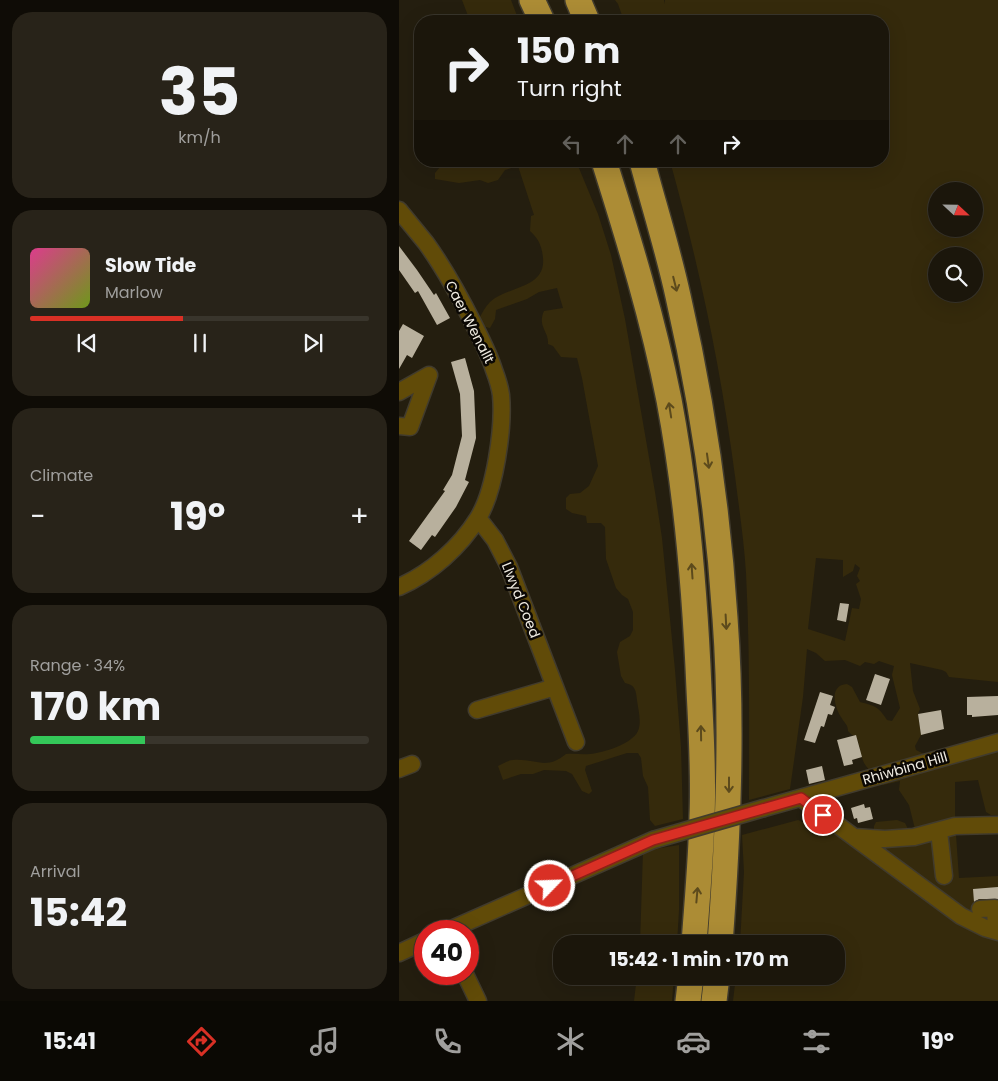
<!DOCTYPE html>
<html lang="en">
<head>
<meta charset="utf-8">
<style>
  :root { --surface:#1b160b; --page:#282319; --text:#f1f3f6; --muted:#a09f9d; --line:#39352c; --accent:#d93025 }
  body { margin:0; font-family:Poppins,sans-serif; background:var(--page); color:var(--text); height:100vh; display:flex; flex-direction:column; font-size:19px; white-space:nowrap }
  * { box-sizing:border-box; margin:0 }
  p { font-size:16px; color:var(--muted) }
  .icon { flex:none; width:28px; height:28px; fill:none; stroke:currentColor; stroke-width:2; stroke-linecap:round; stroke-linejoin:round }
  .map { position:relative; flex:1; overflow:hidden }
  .drawer { display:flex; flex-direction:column; gap:12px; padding:12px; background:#0f0c06; width:399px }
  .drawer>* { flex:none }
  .top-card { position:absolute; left:15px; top:15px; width:475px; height:152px; border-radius:20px; box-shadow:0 5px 20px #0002,0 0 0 1px var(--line); background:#1b160b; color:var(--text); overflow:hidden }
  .needle { width:32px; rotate:112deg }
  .fabs { position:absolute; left:529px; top:182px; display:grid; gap:10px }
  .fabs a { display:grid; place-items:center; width:55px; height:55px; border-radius:50%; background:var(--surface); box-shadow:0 5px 20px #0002,0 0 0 1px var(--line); font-size:25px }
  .speed { position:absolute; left:15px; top:920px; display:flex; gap:10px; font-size:25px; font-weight:700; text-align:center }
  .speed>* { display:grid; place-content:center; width:65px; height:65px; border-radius:50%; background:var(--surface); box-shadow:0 5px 20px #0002,0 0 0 1px var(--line); line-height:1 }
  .speed .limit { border:8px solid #d22; background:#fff; color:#111 }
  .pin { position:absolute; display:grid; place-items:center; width:42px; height:42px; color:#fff; margin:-21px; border:2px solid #fff; border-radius:50%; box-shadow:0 1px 5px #0007 }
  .me { position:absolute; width:55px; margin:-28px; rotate:66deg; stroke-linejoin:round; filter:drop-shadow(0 0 4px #0008) }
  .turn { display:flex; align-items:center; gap:18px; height:105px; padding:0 20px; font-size:22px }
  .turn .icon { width:65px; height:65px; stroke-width:2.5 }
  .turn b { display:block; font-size:35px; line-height:42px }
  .lanes { display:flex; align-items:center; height:48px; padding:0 20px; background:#0003; justify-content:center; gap:25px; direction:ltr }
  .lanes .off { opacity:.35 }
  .big { font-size:38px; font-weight:700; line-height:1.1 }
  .drawer .tile { flex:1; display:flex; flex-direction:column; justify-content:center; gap:8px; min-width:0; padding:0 18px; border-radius:20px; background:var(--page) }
  .drawer .dial { align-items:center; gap:0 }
  .dial b { font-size:65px; line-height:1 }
  .song { display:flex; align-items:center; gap:15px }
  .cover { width:60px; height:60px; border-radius:8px; background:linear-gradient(135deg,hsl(330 70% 55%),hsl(80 70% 35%)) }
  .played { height:5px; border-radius:2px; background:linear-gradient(90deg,var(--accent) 45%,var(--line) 45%) }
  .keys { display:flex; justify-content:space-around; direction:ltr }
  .heat { display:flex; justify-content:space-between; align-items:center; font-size:28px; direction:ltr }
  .charge { height:8px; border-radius:4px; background:linear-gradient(90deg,#34c759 34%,var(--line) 0) }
  .trip { position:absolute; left:154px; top:935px; width:292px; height:50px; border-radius:20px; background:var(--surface); box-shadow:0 5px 20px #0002,0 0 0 1px var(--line); font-weight:700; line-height:50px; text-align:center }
  .menu { display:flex; height:80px; justify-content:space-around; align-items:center; background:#0b0904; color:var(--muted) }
  .menu .icon { width:35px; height:35px }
  .menu .active { color:var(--accent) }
  .menu b { font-size:22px; color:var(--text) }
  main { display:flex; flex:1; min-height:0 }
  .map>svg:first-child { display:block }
  .green { fill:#352a0c; fill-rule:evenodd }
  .building { fill:#b8b09d }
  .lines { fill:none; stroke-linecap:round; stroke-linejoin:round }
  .minor-casing { stroke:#413b2d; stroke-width:19 }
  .highway-casing { stroke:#413b2d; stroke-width:28 }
  .minor { stroke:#614b08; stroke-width:16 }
  .highway { stroke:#ac8c35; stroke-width:25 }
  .minor-bridge-casing { stroke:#413b2d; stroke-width:19; stroke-linecap:butt }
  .minor-bridge { stroke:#614b08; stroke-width:16 }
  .oneway { stroke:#5c4a1c }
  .route-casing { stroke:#8d1f18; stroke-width:12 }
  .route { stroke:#d93025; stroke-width:9 }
  .labels { text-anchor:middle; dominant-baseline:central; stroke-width:5; stroke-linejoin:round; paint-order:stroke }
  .street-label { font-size:14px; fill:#f0ece2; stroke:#0b0804 }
</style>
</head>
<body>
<main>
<section class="drawer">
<div class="tile dial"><b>35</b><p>km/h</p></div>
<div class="tile">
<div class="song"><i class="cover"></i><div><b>Slow Tide</b><p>Marlow</p></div></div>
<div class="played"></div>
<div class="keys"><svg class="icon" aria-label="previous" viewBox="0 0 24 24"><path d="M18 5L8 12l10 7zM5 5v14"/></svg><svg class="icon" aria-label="pause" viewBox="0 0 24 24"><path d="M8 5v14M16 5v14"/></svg><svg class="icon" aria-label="next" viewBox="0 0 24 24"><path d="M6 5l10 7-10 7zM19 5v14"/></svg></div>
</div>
<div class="tile"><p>Climate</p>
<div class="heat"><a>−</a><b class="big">19°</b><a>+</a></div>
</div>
<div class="tile"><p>Range · 34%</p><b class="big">170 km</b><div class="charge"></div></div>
<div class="tile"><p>Arrival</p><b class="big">15:42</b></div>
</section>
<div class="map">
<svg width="600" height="1001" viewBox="0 0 600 1001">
  <rect width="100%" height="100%" fill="#241e0f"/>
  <path class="green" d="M63 0H112L120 21H71Z
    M216 0H265L266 4V0H599V682L550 677 547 672 543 670 511 663 514 691 521 709 519 714 522 735 516 746 517 750 527 755 599 742V815H592L587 812 579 780 556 782V820L560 878 599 876V1001H334L337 976H438V944H341L345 872 343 835 399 820 429 833 438 820 454 829 475 832V826L477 822 498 820 506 823 511 833H517L510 805 500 790 501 781 484 785C479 777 470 771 465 763 461 755 461 744 457 736L453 735 449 731C449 724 445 723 442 717 435 706 430 685 448 684L453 687 461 702C476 706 479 706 488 720L493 721 501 708 493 675 495 666 480 661 475 664 466 662 461 666 446 660 426 661 417 653 408 649 404 697 391 789 350 800C350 724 351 649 347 573 345 541 340 508 336 476 322 369 300 265 271 161H484V21H225L219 4ZM538 191H575V229H538ZM538 256H575V294H538ZM417 558 444 560V577L454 571 456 564 461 568 458 576 461 581 457 584 462 599 460 609 453 608 446 641 409 629Z
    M61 161H177L199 214 212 255 226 319 256 492 263 538 276 670 282 747 284 819 256 826 251 820 249 787 244 776 242 758 239 753H228L187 766 186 770 193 791 190 794 183 791 173 774 167 771 145 770 134 774H122L104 780 99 766C104 764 109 760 114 760 136 758 147 771 167 754 175 753 183 755 191 754 204 753 233 744 239 731 243 722 239 709 238 700 237 690 236 685 226 683L222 676 218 652 221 642 231 636 234 630V612L229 599 223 595 217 588 207 559 206 527 202 523H188L187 516 173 513 167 509V498L171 494 181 493 190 486 199 466 183 378 178 358 162 357 154 346 149 344C150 331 138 327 145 311L164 308 158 288 140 292 128 299 97 310 96 319 91 328C85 327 82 325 80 319 83 313 86 307 91 302 108 286 147 289 144 258 143 247 140 239 131 231L132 216 135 215 119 166 106 170 99 180 89 183 81 180 60 183 36 179V173L41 167Z
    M280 845V910L278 944H241L244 851Z
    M238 976H275L273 1001H235Z"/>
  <path class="building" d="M0 246 18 270 35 295 37 293 51 318 38 325 19 291 16 293 0 270Z
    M4 324 25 336 13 358 8 355 0 369V331Z
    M66 358 75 391 77 438 66 480 70 482 57 507 36 537 33 535 22 550 10 541 46 491 44 490 53 475 63 436 61 394 52 362Z
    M441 603 450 604 447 622 438 620Z
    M476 674 491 679 482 705 467 700Z
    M421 692 434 696 431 705 436 707 433 715 429 714 425 727 422 726 416 743 405 740Z
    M600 696V715L573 717V715H568V697Z
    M542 710 545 729 522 735 519 714Z
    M457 735 463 757 453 760 454 764 445 766 438 740Z
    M423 766 426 780 410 784 407 770Z
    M465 804 466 808 471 807 474 819 459 823 458 818 455 819 452 808Z
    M600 887V899H580L575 902 574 889Z"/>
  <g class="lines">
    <g class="minor-casing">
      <path id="minor" d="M0 210C9 221 18 232 27 243 45 268 61 297 75 325 82 339 90 354 95 370 98 378 101 387 102 395 105 427 96 491 79 518 61 547 32 573 0 587
        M0 392 30 375 11 427 0 426
        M79 518 96 540 110 567 177 742
        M78 710 156 687
        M0 769 13 764
        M402 798 562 916 586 928 600 932
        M365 808 600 742
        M540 831 545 876
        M455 837 486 839 515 837 556 826 600 825
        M581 909 596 908 597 931
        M48 931 254 840
        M0 953 26 941
        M66 974 79 1001"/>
    </g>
    <g class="highway-casing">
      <path id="highway" d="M133 0 143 21
        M179 0 188 21
        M205 161C230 240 254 319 270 400 288 495 296 592 300 689 302 731 305 774 303 816 302 859 298 901 295 944
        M243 161C255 206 269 250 279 296 303 401 319 510 326 618 334 726 329 836 321 944
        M289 1001 292 976
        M315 1001 318 976"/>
    </g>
    <use href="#minor" class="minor"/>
    <use href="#highway" class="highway"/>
    <g class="minor-bridge-casing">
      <path id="minor-bridge" d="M254 840 365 808"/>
    </g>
    <use href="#minor-bridge" class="minor-bridge"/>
  </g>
  <defs><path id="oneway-shaft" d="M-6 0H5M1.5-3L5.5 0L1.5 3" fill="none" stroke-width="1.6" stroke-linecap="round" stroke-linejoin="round" transform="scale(1.25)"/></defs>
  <g class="oneway">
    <use href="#oneway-shaft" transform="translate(276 284) rotate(76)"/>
    <use href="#oneway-shaft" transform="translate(271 410) rotate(-99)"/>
    <use href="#oneway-shaft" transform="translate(309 461) rotate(82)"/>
    <use href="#oneway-shaft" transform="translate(293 571) rotate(-94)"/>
    <use href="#oneway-shaft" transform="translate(327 622) rotate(87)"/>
    <use href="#oneway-shaft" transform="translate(302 733) rotate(-91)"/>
    <use href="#oneway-shaft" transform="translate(330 785) rotate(90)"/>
    <use href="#oneway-shaft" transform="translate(298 895) rotate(-85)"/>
  </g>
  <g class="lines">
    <g class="route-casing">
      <path id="route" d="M151 886 254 840 402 798 424 815"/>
    </g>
    <use href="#route" class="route"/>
  </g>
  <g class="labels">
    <g class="street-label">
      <text transform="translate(71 322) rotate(63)">Caer Wenallt</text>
      <text transform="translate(122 600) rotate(68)">Llwyd Coed</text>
      <text transform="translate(506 768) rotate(-16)">Rhiwbina Hill</text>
    </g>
  </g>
</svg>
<div class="fabs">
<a><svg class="needle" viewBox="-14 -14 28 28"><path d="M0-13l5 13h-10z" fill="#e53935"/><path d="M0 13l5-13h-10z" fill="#a09f9d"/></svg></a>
<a><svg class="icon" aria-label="search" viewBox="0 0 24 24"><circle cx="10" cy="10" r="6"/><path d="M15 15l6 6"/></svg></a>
</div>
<div class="speed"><div class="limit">40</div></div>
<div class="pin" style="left:424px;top:815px;background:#d93025"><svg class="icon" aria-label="arrive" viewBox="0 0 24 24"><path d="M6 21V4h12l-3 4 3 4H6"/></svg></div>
<svg class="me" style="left:151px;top:886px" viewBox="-20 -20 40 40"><circle r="17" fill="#d93025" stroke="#fff" stroke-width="3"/><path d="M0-11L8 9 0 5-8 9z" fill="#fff"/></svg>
<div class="trip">15:42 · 1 min · 170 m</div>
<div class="top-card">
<div class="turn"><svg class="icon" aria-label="right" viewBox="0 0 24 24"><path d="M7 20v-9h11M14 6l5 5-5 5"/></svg><div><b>150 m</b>Turn right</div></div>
<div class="lanes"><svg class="icon off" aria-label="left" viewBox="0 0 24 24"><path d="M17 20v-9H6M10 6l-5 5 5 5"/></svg><svg class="icon off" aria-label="ahead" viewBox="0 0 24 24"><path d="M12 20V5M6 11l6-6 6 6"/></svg><svg class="icon off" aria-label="ahead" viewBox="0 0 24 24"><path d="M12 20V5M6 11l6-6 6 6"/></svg><svg class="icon" aria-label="right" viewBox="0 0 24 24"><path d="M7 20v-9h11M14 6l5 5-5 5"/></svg></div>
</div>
</div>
</main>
<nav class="menu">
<b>15:41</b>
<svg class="icon active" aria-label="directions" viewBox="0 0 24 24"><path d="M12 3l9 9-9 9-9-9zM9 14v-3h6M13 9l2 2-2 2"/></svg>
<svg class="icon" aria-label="music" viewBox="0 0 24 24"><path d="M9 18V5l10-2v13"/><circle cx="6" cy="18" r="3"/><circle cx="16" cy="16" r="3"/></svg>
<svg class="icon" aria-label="phone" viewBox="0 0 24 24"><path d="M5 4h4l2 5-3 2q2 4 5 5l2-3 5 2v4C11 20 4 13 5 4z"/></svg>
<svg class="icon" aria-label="climate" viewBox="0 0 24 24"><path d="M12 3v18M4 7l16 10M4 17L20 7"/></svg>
<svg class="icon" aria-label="car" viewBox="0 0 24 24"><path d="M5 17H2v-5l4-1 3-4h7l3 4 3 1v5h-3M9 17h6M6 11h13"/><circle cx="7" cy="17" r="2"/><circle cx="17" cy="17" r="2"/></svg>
<svg class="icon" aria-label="filters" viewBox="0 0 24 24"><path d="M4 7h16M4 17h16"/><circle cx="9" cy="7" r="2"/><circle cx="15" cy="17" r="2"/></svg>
<b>19°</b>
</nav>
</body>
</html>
